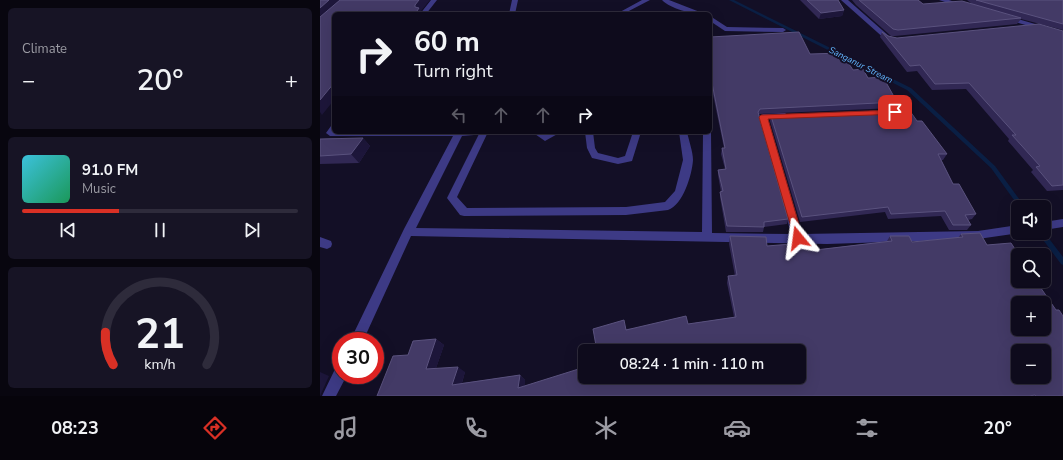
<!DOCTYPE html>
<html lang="en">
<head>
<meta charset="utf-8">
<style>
  :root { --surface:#0e0b1c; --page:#171425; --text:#f1f3f6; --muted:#9b9ba3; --line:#2e2b3b; --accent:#d93025 }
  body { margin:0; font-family:"Nunito Sans",sans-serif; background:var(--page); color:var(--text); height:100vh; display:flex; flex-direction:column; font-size:15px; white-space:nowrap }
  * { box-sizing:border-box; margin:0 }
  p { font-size:13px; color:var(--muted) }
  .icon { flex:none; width:22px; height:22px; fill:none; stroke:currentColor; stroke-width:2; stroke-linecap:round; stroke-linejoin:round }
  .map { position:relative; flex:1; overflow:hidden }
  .drawer { display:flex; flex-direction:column; gap:8px; padding:8px; background:#08060f; width:320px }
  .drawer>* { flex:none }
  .banner { position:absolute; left:12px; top:12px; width:380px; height:122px; border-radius:6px; box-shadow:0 4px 16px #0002,0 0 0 1px var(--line); background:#0e0b1c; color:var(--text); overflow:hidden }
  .tools { position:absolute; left:691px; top:200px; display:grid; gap:8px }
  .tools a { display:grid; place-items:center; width:40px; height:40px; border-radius:6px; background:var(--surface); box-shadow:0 4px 16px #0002,0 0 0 1px var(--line); font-size:20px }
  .speed { position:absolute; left:12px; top:332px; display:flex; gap:8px; font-size:20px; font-weight:700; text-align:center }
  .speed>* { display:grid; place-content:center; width:52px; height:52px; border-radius:50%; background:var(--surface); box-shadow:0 4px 16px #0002,0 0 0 1px var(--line); line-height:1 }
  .speed .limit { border:6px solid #d22; background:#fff; color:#111 }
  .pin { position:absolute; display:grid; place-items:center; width:34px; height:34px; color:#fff; margin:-17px; border-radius:8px; box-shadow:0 2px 6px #0006 }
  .me { position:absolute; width:44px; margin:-22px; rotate:344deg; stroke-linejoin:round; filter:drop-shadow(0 0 3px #0008) }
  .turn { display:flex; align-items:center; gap:14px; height:84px; padding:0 16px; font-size:18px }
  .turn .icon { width:52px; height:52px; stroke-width:2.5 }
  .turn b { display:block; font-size:28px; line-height:34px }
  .lanes { display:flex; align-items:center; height:38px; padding:0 16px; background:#0003; justify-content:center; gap:20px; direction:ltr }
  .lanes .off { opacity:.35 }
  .big { font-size:30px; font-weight:600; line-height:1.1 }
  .drawer .card { flex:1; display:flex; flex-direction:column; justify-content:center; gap:6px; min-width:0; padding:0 14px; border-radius:6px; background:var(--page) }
  .drawer .dial { align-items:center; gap:0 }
  .dial svg { height:104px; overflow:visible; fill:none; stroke:var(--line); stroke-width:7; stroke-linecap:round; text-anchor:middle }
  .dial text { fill:var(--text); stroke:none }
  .song { display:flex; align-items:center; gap:12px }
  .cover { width:48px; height:48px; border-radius:6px; background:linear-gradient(135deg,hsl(190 70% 55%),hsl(150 70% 35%)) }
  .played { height:4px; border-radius:2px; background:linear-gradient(90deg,var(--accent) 35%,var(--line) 35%) }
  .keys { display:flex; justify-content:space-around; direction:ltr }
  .heat { display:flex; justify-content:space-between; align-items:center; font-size:22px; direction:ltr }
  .trip { position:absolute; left:258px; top:344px; width:228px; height:40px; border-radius:6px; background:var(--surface); box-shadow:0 4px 16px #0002,0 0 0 1px var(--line); font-weight:600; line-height:40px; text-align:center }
  .tabs { display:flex; height:64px; justify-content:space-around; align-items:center; background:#06040b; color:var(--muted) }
  .tabs .icon { width:28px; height:28px }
  .tabs .on { color:var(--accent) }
  .tabs b { font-size:18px; color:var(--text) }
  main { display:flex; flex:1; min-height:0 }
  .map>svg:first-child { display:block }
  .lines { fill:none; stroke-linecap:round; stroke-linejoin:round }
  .stream { fill:#0a1f44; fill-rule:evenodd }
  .service { fill:#3d3a85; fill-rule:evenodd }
  .minor { fill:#3d3a85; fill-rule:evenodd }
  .tertiary { fill:#3d3a85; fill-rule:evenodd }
  .wall { fill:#312854 }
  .shaded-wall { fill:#1d163a }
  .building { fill:#433a66; stroke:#5a527e; fill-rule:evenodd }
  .route { fill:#d93025; stroke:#8d1f18 }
  .labels { text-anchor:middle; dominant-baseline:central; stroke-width:4; stroke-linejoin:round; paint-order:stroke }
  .far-water-label { font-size:9px; font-style:italic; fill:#62b6ff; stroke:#130f26 }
</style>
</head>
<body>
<main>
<section class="drawer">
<div class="card"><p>Climate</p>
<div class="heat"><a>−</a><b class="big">20°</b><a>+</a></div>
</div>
<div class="card">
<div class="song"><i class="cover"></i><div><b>91.0 FM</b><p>Music</p></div></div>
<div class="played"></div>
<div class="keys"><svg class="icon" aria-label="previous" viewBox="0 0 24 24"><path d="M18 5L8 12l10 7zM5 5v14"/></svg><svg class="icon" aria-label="pause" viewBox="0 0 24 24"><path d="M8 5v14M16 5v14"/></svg><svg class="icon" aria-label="next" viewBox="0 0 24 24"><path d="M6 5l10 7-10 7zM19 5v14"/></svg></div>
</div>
<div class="card dial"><svg viewBox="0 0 100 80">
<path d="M14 69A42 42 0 1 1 86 69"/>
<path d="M14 69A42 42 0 0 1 8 44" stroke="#d93025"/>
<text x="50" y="56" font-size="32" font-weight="700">21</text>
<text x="50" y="72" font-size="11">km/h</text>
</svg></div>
</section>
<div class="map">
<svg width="743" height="396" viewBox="0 0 743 396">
  <rect width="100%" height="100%" fill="#130f26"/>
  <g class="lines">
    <path class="stream" d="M409 0H414L591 88 675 166 705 207H699L671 168 587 90Z
      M724 232 743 257V265L741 264 718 233H724Z"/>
    <path class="service" d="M0 237 11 241 12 244 11 247 7 249 0 247Z"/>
    <path class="minor" d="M111 0H117L106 14H100Z
      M192 0H198L195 14H189Z
      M322 0H330L305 13 300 12Z
      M342 0H349L385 14C372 14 351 9 342 0Z
      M521 0H528L570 37 575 39V41L566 40Z
      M390 16 407 27 463 28 466 30 463 32 405 31 390 21Z
      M465 113 469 116 468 118 448 119 482 234 658 231 698 225 699 233 658 239 507 244 91 236 43 341H30L84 229 133 136H10L6 133 11 126 14 125V132H158L154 135 142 136 96 228 382 232 383 132H390V130L391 132 392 233 471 234 439 117 443 114Z
      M160 132H168L137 197 147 208 306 207 345 202 355 191 363 160 359 132H367C369 141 373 152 373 160 372 175 363 205 348 210L306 215 144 216 140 215 127 198Z
      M212 132H222L225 134 230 132H241L225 141Z
      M265 132H273L275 148 278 153 298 158 305 156 313 132H321L312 161 298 164 272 158 267 148Z
      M743 219V227L724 230V222Z
      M21 365V375H27L16 396H2L16 367Z"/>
    <path class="tertiary" d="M619 0H629L646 6 643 8Z
      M687 16 743 32V36L685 19V17Z"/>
  </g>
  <path class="wall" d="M480 0H518L524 10 522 16 499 19Z
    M532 0H598L603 4H652L647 0H743V30L701 19 697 24 575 36H571L536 5Z
    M743 31V190L727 191 711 172 713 170 688 141 689 139 646 89 612 90 597 71 587 72 560 37 562 32 568 36 577 38Z
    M390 37 490 54 533 70 548 78 577 102 574 108 439 114 468 219 467 224 444 227 443 232H406L400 197V192H401L398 175V170L405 169 401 154 402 148H404L390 80Z
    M451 116 597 121 627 154 623 160H621L633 184 656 214 652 219 648 220 651 225 647 230H629L621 216 568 219 565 212 480 222 450 121Z
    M43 138 50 146 39 163 0 164V139Z
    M641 234 667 245 736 310 743 396H57L88 355 116 339 124 345 116 368 145 372 142 383 200 375 205 380 204 386 479 377 277 351 306 326V329L368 324 414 317 407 283 408 276H415L409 244 410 236 447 246 487 251 567 241 570 236 592 242 638 238Z"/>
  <path class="shaded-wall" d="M9 0H23L0 21V8Z
    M99 0H110L101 11 102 14H95V5Z
    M524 10 522 16 499 19 501 13Z
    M14 83V100L2 115 0 112V100Z
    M43 138 50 146 39 163 31 154Z
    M116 339 124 345 114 374 106 369Z
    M138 367 145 372 140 389 132 385Z
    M0 372 9 376 0 396Z
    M200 375 205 380 204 393 198 388Z"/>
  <path class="building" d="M0 0H9L0 8Z
    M20 0H99L95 5V7L99 8 95 14H14V83L0 100V17Z
    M487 0H518L524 10 501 13Z
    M539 0H598L603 4 642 1 701 18 578 30 573 29Z
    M656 0H743V24Z
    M719 24 743 31V185L732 186 716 167 720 166 692 135H696L649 83 615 84 600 65 590 66 562 32 568 36 577 38Z
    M479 32 490 54 522 53 533 70 543 69 548 78 563 77 577 102 440 109 438 112 468 219 444 222V227L407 226 400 192 403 191 398 170 406 169 402 148H405L390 73V37Z
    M581 110 582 112 590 111 597 121H602L627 154H618L633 184H639L656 214 645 215 651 225H633L625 211 571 214 568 207 482 217 451 116Z
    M43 138 31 154 0 156V139Z
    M660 233 667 245 691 243 699 255H698V281H716L736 310H739L743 316V396H716L715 395 709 396H57L73 356 88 355 93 341 116 339 106 369 138 367 132 385 200 375 198 388 265 367V377H479V351H277L273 329 304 320 306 330 366 316 368 324 416 317 408 276 417 275 410 236 446 237 447 246 484 243 487 251 572 241 570 236H589L592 242 643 237 641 234ZM698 303H724V329H698ZM698 351H724V377H698Z"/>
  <path class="route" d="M575 110H578V114L448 119 483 238 482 241 478 242 475 241 439 117 441 115Z"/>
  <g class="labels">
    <g class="far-water-label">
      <text transform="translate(541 65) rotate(27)">Sanganur Stream</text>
    </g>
  </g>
</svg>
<div class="tools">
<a><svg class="icon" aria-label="sound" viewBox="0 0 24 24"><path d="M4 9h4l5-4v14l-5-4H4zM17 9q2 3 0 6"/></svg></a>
<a><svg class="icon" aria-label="search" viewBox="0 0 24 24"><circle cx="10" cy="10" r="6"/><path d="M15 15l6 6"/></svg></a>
<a>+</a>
<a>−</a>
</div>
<div class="speed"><div class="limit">30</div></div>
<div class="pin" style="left:575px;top:112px;background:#d93025"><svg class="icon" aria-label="arrive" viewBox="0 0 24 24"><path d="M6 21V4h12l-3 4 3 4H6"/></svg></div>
<svg class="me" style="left:478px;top:238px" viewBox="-20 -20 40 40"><path d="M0-17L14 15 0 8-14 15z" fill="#d93025" stroke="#fff" stroke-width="4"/></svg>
<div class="trip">08:24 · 1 min · 110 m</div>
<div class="banner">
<div class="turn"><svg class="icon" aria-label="right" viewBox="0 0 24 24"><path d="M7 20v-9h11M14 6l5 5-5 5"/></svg><div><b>60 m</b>Turn right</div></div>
<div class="lanes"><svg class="icon off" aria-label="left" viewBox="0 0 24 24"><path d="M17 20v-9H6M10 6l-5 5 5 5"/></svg><svg class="icon off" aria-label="ahead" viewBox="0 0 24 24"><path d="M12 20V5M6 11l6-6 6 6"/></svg><svg class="icon off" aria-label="ahead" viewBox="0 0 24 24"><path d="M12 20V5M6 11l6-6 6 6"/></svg><svg class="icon" aria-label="right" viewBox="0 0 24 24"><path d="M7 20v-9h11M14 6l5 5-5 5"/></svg></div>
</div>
</div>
</main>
<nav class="tabs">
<b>08:23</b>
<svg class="icon on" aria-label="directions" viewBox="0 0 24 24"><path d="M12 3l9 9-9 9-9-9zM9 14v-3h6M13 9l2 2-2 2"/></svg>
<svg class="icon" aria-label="music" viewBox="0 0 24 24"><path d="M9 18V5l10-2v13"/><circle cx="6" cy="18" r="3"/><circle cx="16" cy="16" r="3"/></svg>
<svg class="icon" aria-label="phone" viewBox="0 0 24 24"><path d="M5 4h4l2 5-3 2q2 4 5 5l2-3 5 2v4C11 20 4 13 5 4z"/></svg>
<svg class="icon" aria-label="climate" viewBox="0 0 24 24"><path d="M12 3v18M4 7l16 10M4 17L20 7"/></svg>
<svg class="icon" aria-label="car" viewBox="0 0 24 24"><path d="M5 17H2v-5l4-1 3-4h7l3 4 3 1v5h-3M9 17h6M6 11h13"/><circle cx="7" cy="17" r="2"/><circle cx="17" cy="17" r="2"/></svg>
<svg class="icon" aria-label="filters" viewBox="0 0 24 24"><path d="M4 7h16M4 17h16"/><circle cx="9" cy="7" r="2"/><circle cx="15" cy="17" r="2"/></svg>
<b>20°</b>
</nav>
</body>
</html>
